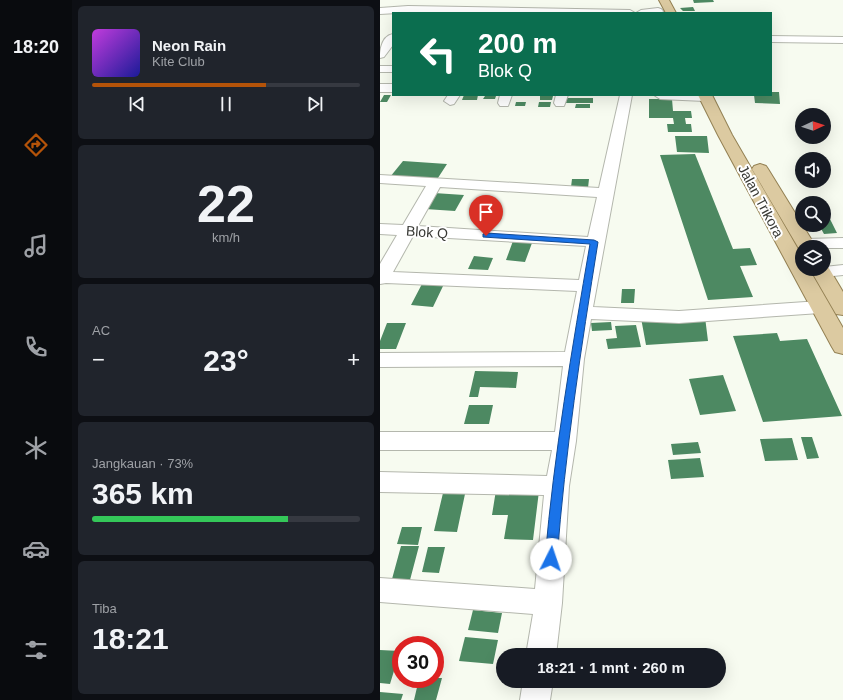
<!DOCTYPE html>
<html lang="id">
<head>
<meta charset="utf-8">
<style>
  :root { --surface:#171b24; --page:#20242c; --text:#f1f3f6; --muted:#9ea1a6; --line:#363941; --accent:#b45309 }
  body { margin:0; font-family:Helvetica,sans-serif; background:var(--page); color:var(--text); height:100vh; display:flex; flex-direction:column; font-size:15px; white-space:nowrap }
  * { box-sizing:border-box; margin:0 }
  p { font-size:13px; color:var(--muted) }
  .icon { flex:none; width:22px; height:22px; fill:none; stroke:currentColor; stroke-width:2; stroke-linecap:round; stroke-linejoin:round }
  .map { position:relative; flex:1; overflow:hidden }
  .details { display:flex; flex-direction:column; gap:6px; padding:6px; background:#0d0f14; width:308px }
  .details>* { flex:none }
  .hud { position:absolute; left:12px; top:12px; width:380px; height:84px; border-radius:0px; box-shadow:0 4px 16px #0002; background:#0b6e4f; color:#fff; overflow:hidden }
  .needle { width:26px; rotate:87deg }
  .controls { position:absolute; left:415px; top:108px; display:grid; gap:8px }
  .controls a { display:grid; place-items:center; width:36px; height:36px; border-radius:50%; background:var(--surface); box-shadow:0 4px 16px #0002; font-size:20px }
  .speed { position:absolute; left:12px; top:636px; display:flex; gap:8px; font-size:20px; font-weight:700; text-align:center }
  .speed>* { display:grid; place-content:center; width:52px; height:52px; border-radius:50%; background:var(--surface); box-shadow:0 4px 16px #0002; line-height:1 }
  .speed .limit { border:6px solid #d22; background:#fff; color:#111 }
  .pin { position:absolute; display:grid; place-items:center; width:34px; height:34px; color:#fff; margin:-41px -17px; border-radius:50% 50% 50% 0; rotate:-45deg; box-shadow:0 0 4px #0007 }
  .pin .icon { rotate:45deg }
  .me { position:absolute; width:44px; margin:-22px; rotate:4deg; stroke-linejoin:round; filter:drop-shadow(0 0 3px #0008) }
  .turn { display:flex; align-items:center; gap:14px; height:84px; padding:0 20px; font-size:18px }
  .turn .icon { width:52px; height:52px; stroke-width:2.5 }
  .turn b { display:block; font-size:28px; line-height:34px }
  .big { font-size:30px; font-weight:800; line-height:1.1 }
  .details .card { flex:1; display:flex; flex-direction:column; justify-content:center; gap:6px; min-width:0; padding:0 14px; border-radius:6px; background:var(--page) }
  .details .dial { align-items:center; gap:0 }
  .dial b { font-size:52px; line-height:1 }
  .song { display:flex; align-items:center; gap:12px }
  .cover { width:48px; height:48px; border-radius:6px; background:linear-gradient(135deg,hsl(290 70% 55%),hsl(240 70% 35%)) }
  .played { height:4px; border-radius:2px; background:linear-gradient(90deg,var(--accent) 65%,var(--line) 65%) }
  .keys { display:flex; justify-content:space-around; direction:ltr }
  .heat { display:flex; justify-content:space-between; align-items:center; font-size:22px; direction:ltr }
  .charge { height:6px; border-radius:3px; background:linear-gradient(90deg,#34c759 73%,var(--line) 0) }
  .trip { position:absolute; left:116px; top:648px; width:230px; height:40px; border-radius:20px; background:var(--surface); box-shadow:0 4px 16px #0002; font-weight:800; line-height:40px; text-align:center }
  main { display:flex; flex:1; min-height:0 }
  .tab-bar { display:flex; flex-direction:column; width:72px; justify-content:space-around; align-items:center; background:#090b0e; color:var(--muted) }
  .tab-bar .icon { width:28px; height:28px }
  .tab-bar .selected { color:var(--accent) }
  .tab-bar b { font-size:18px; color:var(--text) }
  .map>svg:first-child { display:block }
  .building { fill:#4d8962 }
  .lines { fill:none; stroke-linecap:round; stroke-linejoin:round }
  .minor-casing { stroke:#b4b7ad; stroke-width:2 }
  .major-casing { stroke:#938053; stroke-width:2 }
  .minor { fill:#fff; fill-rule:evenodd }
  .major { fill:#dccaa1; fill-rule:evenodd }
  .route { fill:#1a73e8; stroke:#114b97 }
  .labels { text-anchor:middle; dominant-baseline:central; stroke-width:4; stroke-linejoin:round; paint-order:stroke }
  .street-label { font-size:14px; fill:#373834; stroke:#fff }
</style>
</head>
<body>
<main>
<nav class="tab-bar">
<b>18:20</b>
<svg class="icon selected" aria-label="directions" viewBox="0 0 24 24"><path d="M12 3l9 9-9 9-9-9zM9 14v-3h6M13 9l2 2-2 2"/></svg>
<svg class="icon" aria-label="music" viewBox="0 0 24 24"><path d="M9 18V5l10-2v13"/><circle cx="6" cy="18" r="3"/><circle cx="16" cy="16" r="3"/></svg>
<svg class="icon" aria-label="phone" viewBox="0 0 24 24"><path d="M5 4h4l2 5-3 2q2 4 5 5l2-3 5 2v4C11 20 4 13 5 4z"/></svg>
<svg class="icon" aria-label="climate" viewBox="0 0 24 24"><path d="M12 3v18M4 7l16 10M4 17L20 7"/></svg>
<svg class="icon" aria-label="car" viewBox="0 0 24 24"><path d="M5 17H2v-5l4-1 3-4h7l3 4 3 1v5h-3M9 17h6M6 11h13"/><circle cx="7" cy="17" r="2"/><circle cx="17" cy="17" r="2"/></svg>
<svg class="icon" aria-label="filters" viewBox="0 0 24 24"><path d="M4 7h16M4 17h16"/><circle cx="9" cy="7" r="2"/><circle cx="15" cy="17" r="2"/></svg>
</nav>
<section class="details">
<div class="card">
<div class="song"><i class="cover"></i><div><b>Neon Rain</b><p>Kite Club</p></div></div>
<div class="played"></div>
<div class="keys"><svg class="icon" aria-label="previous" viewBox="0 0 24 24"><path d="M18 5L8 12l10 7zM5 5v14"/></svg><svg class="icon" aria-label="pause" viewBox="0 0 24 24"><path d="M8 5v14M16 5v14"/></svg><svg class="icon" aria-label="next" viewBox="0 0 24 24"><path d="M6 5l10 7-10 7zM19 5v14"/></svg></div>
</div>
<div class="card dial"><b>22</b><p>km/h</p></div>
<div class="card"><p>AC</p>
<div class="heat"><a>−</a><b class="big">23°</b><a>+</a></div>
</div>
<div class="card"><p>Jangkauan · 73%</p><b class="big">365 km</b><div class="charge"></div></div>
<div class="card"><p>Tiba</p><b class="big">18:21</b></div>
</section>
<div class="map">
<svg width="463" height="700" viewBox="0 0 463 700">
  <rect width="100%" height="100%" fill="#f7fbf0"/>
  <path class="building" d="M313 0H333L334 2 314 3Z
    M313 7 315 11H303L300 8Z
    M391 92H399L400 104 375 103 374 95 388 96 391 95Z
    M4 95H11L7 102H0Z
    M84 95H98L97 100H82Z
    M105 96H116L115 99H103Z
    M160 96H173L172 100H160Z
    M187 98H213V103H186Z
    M269 99H292L293 111H311L312 118H305L306 124H311L312 132H288L287 124H294L293 118H269Z
    M136 102H146L145 106H135Z
    M159 102H171L170 107H158Z
    M196 104H210V108H195Z
    M295 136H327L329 153 297 152Z
    M315 154 353 249 370 248 377 265 360 266 373 297 328 300 280 155Z
    M23 161 67 164 56 181 10 177Z
    M192 179H209L208 188 191 187Z
    M54 193 84 195 75 211 45 209Z
    M97 198 117 199 110 213 89 211Z
    M444 219H450L457 233 444 234 439 225H444Z
    M133 241 152 243 145 262 126 260Z
    M94 256 113 258 108 270 88 269Z
    M43 282 64 284 53 307 31 305Z
    M242 289H255L254 303H241Z
    M325 317 328 341 266 345 261 318Z
    M231 322 232 330 212 331 211 323Z
    M7 323H26L16 349H0V341Z
    M256 325 261 347 228 349 226 339 237 338 235 326Z
    M397 333 400 341 427 339 462 416 383 422 353 336Z
    M95 371 138 372 136 388 100 387 98 397H89Z
    M343 375 356 411 320 415 309 379Z
    M89 405H113L109 424H84Z
    M421 437H432L439 458 427 459Z
    M412 438 418 460 385 461 380 439Z
    M318 442 321 453 293 455 291 444Z
    M320 458 324 477 291 479 288 460Z
    M116 490 159 491 153 540 124 539 128 515H112Z
    M63 493 85 494 77 532 54 531Z
    M22 527H42L38 545 17 544Z
    M21 546H39L30 580 12 579Z
    M48 547H65L59 573 42 572Z
    M93 610 122 613 118 633 88 630Z
    M85 637 118 640 113 664 79 661Z
    M0 650 20 651 10 684 0 683Z
    M55 678H62L56 700H34L39 679H55Z
    M0 692 23 694 21 700H0Z"/>
  <g class="lines">
    <g class="minor-casing">
      <path id="minor" d="M28 6 250 10 255 13 34 12 0 14V8Z
        M278 8 281 9 283 11 282 13H256L261 10Z
        M13 34V45L4 57 0 58C0 49 2 36 13 34Z
        M391 36 463 37V43L391 42Z
        M0 66H13V72H0Z
        M0 84H13V92H0Z
        M68 95H80L74 104 70 105 64 101Z
        M120 95H132L128 106H120L118 103Z
        M176 95H188L184 106H176L174 103Z
        M240 95H252L213 307 299 311 440 301 447 303 449 307 447 311 440 313 299 323 211 319 204 359 196 441 189 486 182 603 176 655H146L153 614 0 602V578L155 589 164 495 0 492V472L167 476 172 450H0V432H175L183 366 0 367V353L185 352 197 291 6 283 0 284V264L17 235 0 234V224L23 225 46 186 0 183V175L219 188ZM60 187 217 197 208 237 38 226ZM33 236 206 246 199 280 13 272Z
        M274 95H330L331 97 325 101 280 99Z
        M463 238V248H422L417 244 419 240 425 239Z
        M463 265V275L443 277 437 276 434 272 436 269H444V267Z
        M143 681H173L170 700H140Z"/>
    </g>
    <g class="major-casing">
      <path id="major" d="M279 0H289L296 13H286Z
        M318 95H332L352 135 422 256V269H429L463 328V354L455 352 452 347 338 135Z
        M380 164 386 166 388 169 436 247H422V251L418 247 372 169 374 166Z
        M444 264 447 265 463 292V315L456 314 430 269H444Z"/>
    </g>
    <use href="#minor" class="minor"/>
    <use href="#major" class="major"/>
  </g>
  <path class="route" d="M106 233 214 240 218 242C201 348 185 453 177 559L176 563 171 565 167 563 165 559C174 454 192 349 210 244L103 237V234Z"/>
  <g class="labels">
    <g class="street-label">
      <text transform="translate(381 201) rotate(62)">Jalan Trikora</text>
      <text transform="translate(47 232) rotate(4)">Blok Q</text>
    </g>
  </g>
</svg>
<div class="controls">
<a><svg class="needle" viewBox="-14 -14 28 28"><path d="M0-13l5 13h-10z" fill="#e53935"/><path d="M0 13l5-13h-10z" fill="#9ea1a6"/></svg></a>
<a><svg class="icon" aria-label="sound" viewBox="0 0 24 24"><path d="M4 9h4l5-4v14l-5-4H4zM17 9q2 3 0 6"/></svg></a>
<a><svg class="icon" aria-label="search" viewBox="0 0 24 24"><circle cx="10" cy="10" r="6"/><path d="M15 15l6 6"/></svg></a>
<a><svg class="icon" aria-label="layers" viewBox="0 0 24 24"><path d="M12 4l9 5-9 5-9-5zM3 14l9 5 9-5"/></svg></a>
</div>
<div class="speed"><div class="limit">30</div></div>
<div class="pin" style="left:106px;top:236px;background:#d93025"><svg class="icon" aria-label="arrive" viewBox="0 0 24 24"><path d="M6 21V4h12l-3 4 3 4H6"/></svg></div>
<svg class="me" style="left:171px;top:559px" viewBox="-20 -20 40 40"><circle r="19" fill="#fff"/><path d="M0-13L10 11 0 6-10 11z" fill="#1a73e8"/></svg>
<div class="trip">18:21 · 1 mnt · 260 m</div>
<div class="hud">
<div class="turn"><svg class="icon" aria-label="left" viewBox="0 0 24 24"><path d="M17 20v-9H6M10 6l-5 5 5 5"/></svg><div><b>200 m</b>Blok Q</div></div>
</div>
</div>
</main>
</body>
</html>
